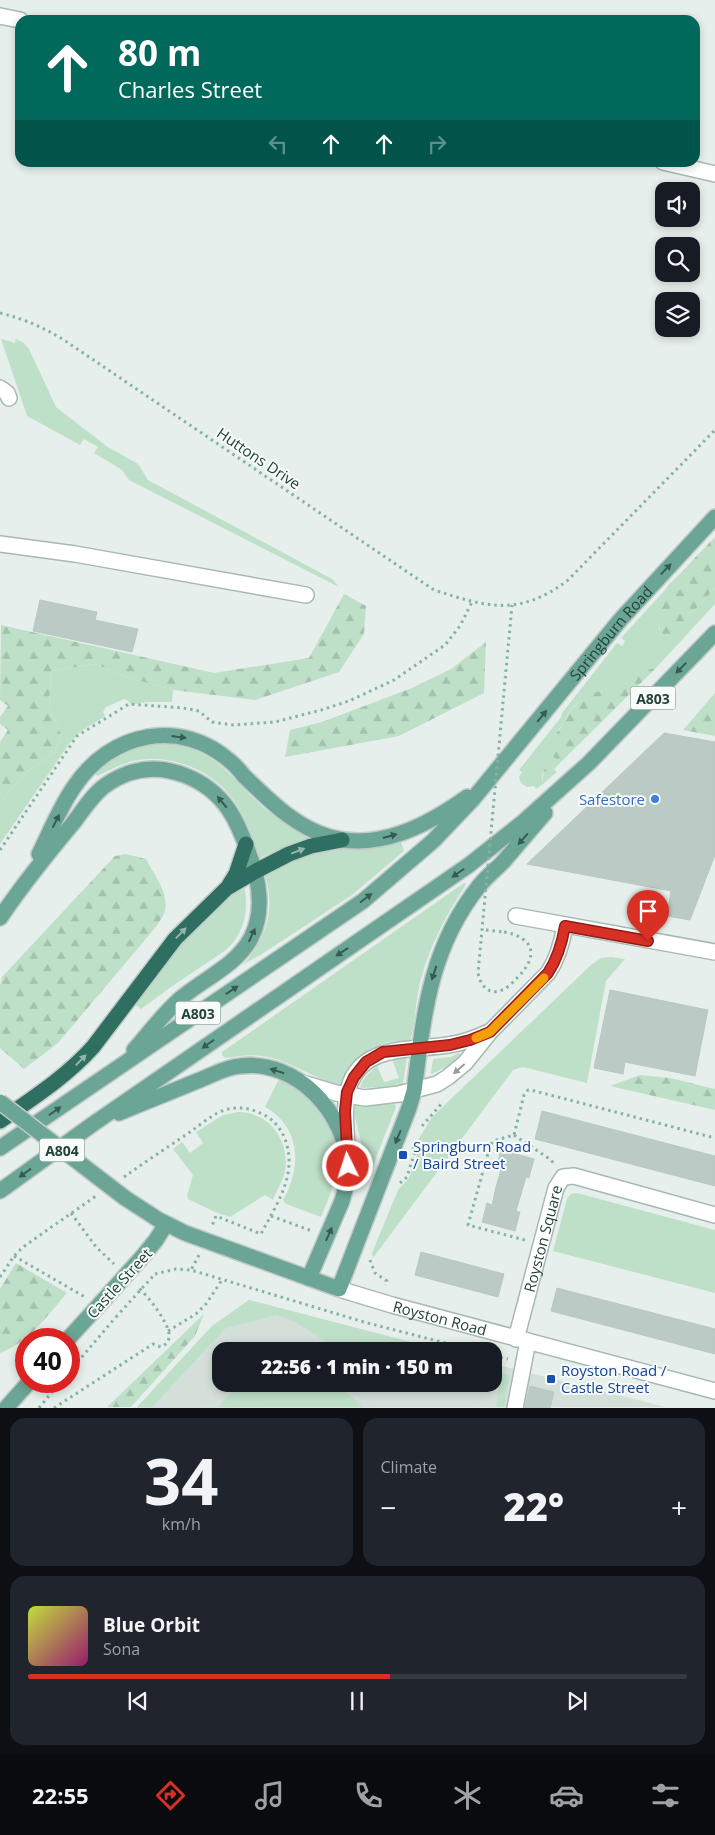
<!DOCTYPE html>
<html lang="en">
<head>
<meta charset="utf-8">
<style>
  :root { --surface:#171b24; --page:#20242c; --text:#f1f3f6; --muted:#9ea1a6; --line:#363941; --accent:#d93025 }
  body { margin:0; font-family:"Open Sans",sans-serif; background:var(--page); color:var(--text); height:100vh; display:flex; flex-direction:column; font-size:19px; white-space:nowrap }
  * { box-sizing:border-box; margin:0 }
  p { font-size:16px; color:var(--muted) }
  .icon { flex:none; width:28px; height:28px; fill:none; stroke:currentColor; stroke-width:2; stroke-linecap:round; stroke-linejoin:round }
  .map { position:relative; height:1408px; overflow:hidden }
  .drawer { display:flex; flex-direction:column; gap:10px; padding:10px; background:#0d0f14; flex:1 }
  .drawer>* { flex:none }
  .guide { position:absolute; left:15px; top:15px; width:685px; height:152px; border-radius:15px; box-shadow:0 2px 8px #0003; background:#00695c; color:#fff; overflow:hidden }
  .buttons { position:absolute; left:655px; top:182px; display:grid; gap:10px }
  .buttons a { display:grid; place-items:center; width:45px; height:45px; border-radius:10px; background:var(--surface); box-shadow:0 2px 8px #0003; font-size:25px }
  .speed { position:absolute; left:15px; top:1328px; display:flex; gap:10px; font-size:25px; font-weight:700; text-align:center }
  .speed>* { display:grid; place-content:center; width:65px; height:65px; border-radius:50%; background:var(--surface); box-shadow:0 2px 8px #0003; line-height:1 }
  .speed .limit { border:8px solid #d22; background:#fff; color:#111 }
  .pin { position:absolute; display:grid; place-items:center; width:42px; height:42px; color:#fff; margin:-51px -21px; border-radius:50% 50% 50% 0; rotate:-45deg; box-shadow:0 0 5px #0007 }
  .pin .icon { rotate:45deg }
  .me { position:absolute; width:55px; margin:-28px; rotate:356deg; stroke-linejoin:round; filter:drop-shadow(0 0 4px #0008) }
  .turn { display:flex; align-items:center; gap:18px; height:105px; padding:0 20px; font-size:22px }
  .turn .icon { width:65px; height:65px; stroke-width:2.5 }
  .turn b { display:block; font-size:35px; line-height:42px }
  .lanes { display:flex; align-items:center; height:48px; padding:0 20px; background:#0003; justify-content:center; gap:25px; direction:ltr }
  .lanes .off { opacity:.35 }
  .big { font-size:38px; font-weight:800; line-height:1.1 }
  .drawer .card { flex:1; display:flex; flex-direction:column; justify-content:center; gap:8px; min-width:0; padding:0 18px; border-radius:15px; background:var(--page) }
  .drawer .dial { align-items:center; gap:0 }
  .dial b { font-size:65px; line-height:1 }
  .song { display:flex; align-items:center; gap:15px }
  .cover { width:60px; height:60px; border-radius:8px; background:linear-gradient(135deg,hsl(70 70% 55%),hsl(320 70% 35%)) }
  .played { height:5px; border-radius:2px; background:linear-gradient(90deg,var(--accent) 55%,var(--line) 55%) }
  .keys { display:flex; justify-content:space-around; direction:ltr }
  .heat { display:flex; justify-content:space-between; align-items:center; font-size:28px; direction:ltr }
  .drawer .tiles { flex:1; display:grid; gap:10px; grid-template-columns:1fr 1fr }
  .card:last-child { grid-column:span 2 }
  .trip { position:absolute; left:212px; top:1342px; width:290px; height:50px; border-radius:15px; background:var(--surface); box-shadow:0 2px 8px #0003; font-weight:800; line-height:50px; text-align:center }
  .menu { display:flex; height:80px; justify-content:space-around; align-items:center; background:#090b0e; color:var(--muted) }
  .menu .icon { width:35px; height:35px }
  .menu .current { color:var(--accent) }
  .menu b { font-size:22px; color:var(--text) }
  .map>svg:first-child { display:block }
  .built { fill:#d4dfda }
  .green { fill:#bfe0c8 }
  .forest { fill:url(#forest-firs) }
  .building { fill:#bbcac4; stroke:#b8c9c2 }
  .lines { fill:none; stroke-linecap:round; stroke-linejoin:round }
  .minor-casing { stroke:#a8b8b2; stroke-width:18 }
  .major-casing { stroke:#c2cac8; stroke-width:18 }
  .highway-casing { stroke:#c2cac8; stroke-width:18 }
  .path { stroke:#86b3a5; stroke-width:3; stroke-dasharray:2.5 4; stroke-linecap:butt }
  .minor { stroke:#fff; stroke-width:15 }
  .major { stroke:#6aa596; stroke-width:15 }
  .highway { stroke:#2f6f62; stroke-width:15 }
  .major-bridge-casing { stroke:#c2cac8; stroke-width:18; stroke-linecap:butt }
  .path-bridge { stroke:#86b3a5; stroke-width:3; stroke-dasharray:2.5 4; stroke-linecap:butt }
  .major-bridge { stroke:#6aa596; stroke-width:15 }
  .oneway { fill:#365b51 }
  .oneway2 { fill:#93b5ae }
  .oneway3 { fill:#92a09c }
  .route-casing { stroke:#8d1f18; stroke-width:12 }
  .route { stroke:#d93025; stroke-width:9 }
  .slow { stroke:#f59e0b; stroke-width:9 }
  .shop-dot { fill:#3f7fe0; stroke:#f7fbf9; stroke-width:2 }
  .transit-dot { fill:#1a4fb4; stroke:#f7fbf9; stroke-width:2 }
  .labels { text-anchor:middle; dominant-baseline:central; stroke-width:4; stroke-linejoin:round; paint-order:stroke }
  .shield { fill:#f7fbf9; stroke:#637a73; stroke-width:1 }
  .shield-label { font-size:14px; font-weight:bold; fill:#24423a }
  .street-label { font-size:15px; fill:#24423a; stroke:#f7fbf9 }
  .shop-label { font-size:15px; fill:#366cbe; stroke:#f7fbf9; text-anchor:end }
  .transit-label { font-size:15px; fill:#164399; stroke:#f7fbf9; text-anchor:start }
</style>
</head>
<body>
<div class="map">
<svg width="715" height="1408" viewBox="0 0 715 1408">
  <defs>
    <pattern id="forest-firs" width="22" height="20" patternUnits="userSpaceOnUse" patternTransform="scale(1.25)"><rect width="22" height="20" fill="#bfe0c8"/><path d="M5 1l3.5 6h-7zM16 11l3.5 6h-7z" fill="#a4c1ad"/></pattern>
  </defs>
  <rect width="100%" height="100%" fill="#e6efeb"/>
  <path class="built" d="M249 1300 445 1351H221V1384H494V1364L666 1407 137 1408 212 1326Z"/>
  <path class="green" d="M1 339 15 343 16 339 24 343 29 349 56 407 108 447 138 464 148 480 332 579 339 587 129 480 122 470 94 453 98 447 84 439 80 445 27 416Z
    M715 588V604L655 669C643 669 633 672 627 683 607 690 585 692 570 711 565 718 562 728 555 734L556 759C551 765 547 767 542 774L543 784 536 789 534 786 527 787 521 783 519 777 522 772 519 770 562 716V713L617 643 622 646 625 641 621 638 666 589C661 603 658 614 659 630 671 627 686 626 690 613L696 609Z
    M96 664 129 678 173 690 172 702H146L131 705 129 701 124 699 106 707 103 712 105 716 81 731 69 744 0 844V803L24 774 55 752 61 734 49 708 51 671Z
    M163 742C218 749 226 774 263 807 277 819 293 829 309 837L260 858C253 841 247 821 237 805 216 771 172 753 134 761 121 764 109 770 98 776L95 774C110 752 139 746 163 742Z
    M401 842 404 851 352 895 262 954 244 964C268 934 275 911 265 874 287 861 313 851 338 848 359 845 380 845 401 842Z
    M464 883 466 884 465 886C445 917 429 947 420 983 416 999 415 1027 410 1040L388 1042 372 1048 361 1056 352 1066 341 1086C313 1079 289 1059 261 1056 248 1054 237 1057 225 1058L222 1055V1052Z
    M244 885C249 911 245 932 226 950L171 987 141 1009 133 1003 164 961 219 902Z
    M601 958 611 957 625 959 606 981 587 1083 523 1067 513 1070 373 1258 372 1253 398 1190 409 1178 418 1151 415 1145 432 1117 591 965Z
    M458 1053 461 1054 449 1065 432 1074 431 1073 433 1059 451 1057Z
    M407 1056 403 1084 400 1086 360 1088C362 1079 370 1072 377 1066L384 1082 399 1078 392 1059Z
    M279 1079C285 1081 291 1083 297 1086 322 1102 340 1140 336 1169 334 1186 328 1201 321 1217L286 1204 283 1200C302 1168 301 1127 265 1107Z
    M392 1103H394L396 1107 366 1183 362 1179 363 1150 355 1117V1104Z
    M238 1112C269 1112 290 1140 285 1171 283 1181 277 1190 273 1200L265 1195 230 1217 215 1212 188 1199 187 1196 193 1175 173 1149 182 1142 190 1153 203 1143 196 1132 223 1115Z
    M577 1193 715 1230V1293L553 1251 567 1199 571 1194Z
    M249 1300 445 1351H355L331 1345 294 1321 276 1315 226 1328 152 1407H137L212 1326Z
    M494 1364 502 1366 501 1373 510 1375 504 1407H496L499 1387 487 1384H494Z
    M239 1384H336L363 1407H218Z"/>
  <path class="forest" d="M715 537V588L696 609 690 613C688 619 685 622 678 625L673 636 668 638C652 630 658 602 666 589 669 583 675 579 680 574 691 562 703 549 715 537Z
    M344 594 366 606 364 634 339 672 255 700 173 690 129 678 96 664 51 671 49 708 61 734 55 752 24 774 0 803V742L8 730 0 724V717L8 706 0 700 1 625 214 673 309 658Z
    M486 642 484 693 399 736 285 757 290 730 322 722 412 688 451 669Z
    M643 669H655L554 769 557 772 543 784C543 762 545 772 556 759L550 754 548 742 560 729 571 710 587 695 627 683 630 677Z
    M715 693V736L683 730Z
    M126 854 146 859C154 875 169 892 165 911 164 916 158 923 155 928L58 1043 24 1069 0 1048V986L2 977 115 856Z
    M640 1075 670 1078 715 1089V1110L610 1086Z
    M16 1263 67 1293C47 1316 29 1342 0 1353V1289Z
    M204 1314 195 1336 131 1407H107Z"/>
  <path class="building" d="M40 600 97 612 95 620 138 629 132 652 33 631Z
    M664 733 715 742V855L690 920 667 916 671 891 527 864Z
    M610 990 708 1010 695 1076 625 1062 623 1074 594 1068Z
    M542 1111 715 1156V1186L535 1139Z
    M501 1150 534 1159 529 1178 526 1177 516 1211 520 1212 515 1231 482 1222 487 1203 492 1205 496 1187 501 1170 496 1169Z
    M421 1252 504 1274 498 1297 415 1275Z
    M557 1288 715 1329V1354L551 1311Z
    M530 1386 554 1392 550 1408H525Z"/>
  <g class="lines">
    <g class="minor-casing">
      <g id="minor">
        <path d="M0 16 20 20"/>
        <path d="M663 162 715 174"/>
        <path d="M0 388 7 393 9 398"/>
        <path d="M0 544 75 554 306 595"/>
        <path d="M516 916 715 952"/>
        <path d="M303 1083 336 1093 365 1098 399 1094 437 1084 448 1077 465 1063 490 1032 548 973C558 958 562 943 565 926"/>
        <path d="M347 1145C346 1128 344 1111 347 1095 356 1043 410 1051 448 1045 463 1043 476 1038 489 1032"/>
        <path id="s1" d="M339 1289 392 1305 715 1391"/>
        <path id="s2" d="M516 1339 556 1188 563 1177 574 1176 715 1215"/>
        <path d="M515 1408 528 1341"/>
      </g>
    </g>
    <g class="major-casing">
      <g id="major">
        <path d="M39 854C50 832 60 807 74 787 110 732 181 717 231 762 236 766 240 771 244 776 269 800 295 827 330 837 379 851 428 825 467 797"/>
        <path d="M0 918C23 884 48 853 74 822 83 810 93 794 106 785 113 780 121 776 129 773 166 761 208 779 229 810 237 822 243 837 248 851 259 878 265 911 251 938 236 966 203 979 180 999 163 1014 149 1033 134 1050"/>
        <path d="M119 1113C145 1102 171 1092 197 1081 211 1076 225 1067 240 1066 297 1059 346 1113 348 1167 349 1179 345 1190 342 1201L309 1278"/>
        <path id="s3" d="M0 1148 363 901 433 841 473 799 621 619 715 517"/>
        <path d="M0 1191 93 1124 469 865 522 823 589 763 715 633"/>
        <path d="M125 1198 159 1220 185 1233 339 1289 409 1108 414 1091C424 1015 429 949 479 886 486 877 495 870 503 862 517 846 531 829 545 813"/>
        <path d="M143 1256 156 1240 166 1224"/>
        <path d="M68 1339 100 1304"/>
        <path d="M6 1408 30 1381"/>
      </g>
    </g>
    <g class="highway-casing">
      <path id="highway" d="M228 887 236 874 246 844
        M0 1121C33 1098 66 1077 93 1047L175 939 227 888 256 871 289 854 311 846 342 840"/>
    </g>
    <path class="path" d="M0 313C24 319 43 327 64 340L434 590C487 607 518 617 567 581L715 430
      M0 850 77 736 129 704 183 708 199 711 212 722 233 725 275 722 321 710 349 701 394 680 445 645 460 626 472 602
      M486 930 504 932
      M422 1126 443 1102
      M514 1135 551 1160 554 1164
      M124 1177C145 1162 168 1147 190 1132 200 1125 210 1116 222 1111 235 1106 249 1107 262 1114 274 1119 282 1130 286 1142 297 1176 276 1205 261 1234L216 1216 212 1226
      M400 1183 407 1177 415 1151 413 1147
      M71 1213 96 1247 114 1264
      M271 1216 312 1231
      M525 1240 468 1225 490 1146 493 1141 514 1135 524 1095 528 1090H531L715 1138
      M199 1255 191 1270 364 1322 476 1351
      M14 1256 85 1297
      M370 1260 375 1273 387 1281 385 1285
      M155 1274 176 1269 191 1270
      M0 1277 14 1256 23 1247 96 1196
      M168 1331 196 1314 206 1304 222 1280
      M494 1356 508 1359
      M69 1372 116 1317
      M39 1408 61 1381
      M54 1408 153 1344 161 1347C165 1345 168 1343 169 1338 172 1326 147 1295 138 1287"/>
    <use href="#minor" class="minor"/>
    <use href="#major" class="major"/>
    <use href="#highway" class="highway"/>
    <g class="major-bridge-casing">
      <path id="major-bridge" d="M0 1102 125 1198
        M100 1304 143 1256"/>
    </g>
    <path class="path-bridge" d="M504 932C535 938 539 956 517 978 513 982 508 988 502 990 489 996 480 985 478 973L512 605
      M116 1317 155 1274"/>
    <use href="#major-bridge" class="major-bridge"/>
  </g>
  <defs><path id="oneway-solid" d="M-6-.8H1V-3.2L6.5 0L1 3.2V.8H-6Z" transform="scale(1.25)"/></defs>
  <g class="oneway">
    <use href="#oneway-solid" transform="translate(666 569) rotate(-46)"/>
    <use href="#oneway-solid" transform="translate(681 668) rotate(134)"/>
    <use href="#oneway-solid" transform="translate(542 716) rotate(-51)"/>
    <use href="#oneway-solid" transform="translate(179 737) rotate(7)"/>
    <use href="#oneway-solid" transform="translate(222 802) rotate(-130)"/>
    <use href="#oneway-solid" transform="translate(56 821) rotate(-63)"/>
    <use href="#oneway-solid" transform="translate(390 836) rotate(-15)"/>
    <use href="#oneway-solid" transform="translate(523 839) rotate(131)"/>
    <use href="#oneway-solid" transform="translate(458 873) rotate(145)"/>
    <use href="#oneway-solid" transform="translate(366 898) rotate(-37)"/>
    <use href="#oneway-solid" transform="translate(252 935) rotate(-65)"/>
    <use href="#oneway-solid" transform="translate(342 952) rotate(146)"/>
    <use href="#oneway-solid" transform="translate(434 973) rotate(108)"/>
    <use href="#oneway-solid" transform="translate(232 990) rotate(-34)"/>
    <use href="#oneway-solid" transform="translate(208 1044) rotate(145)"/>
    <use href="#oneway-solid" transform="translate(277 1071) rotate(-162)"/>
    <use href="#oneway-solid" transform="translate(55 1111) rotate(-35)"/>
    <use href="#oneway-solid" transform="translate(398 1137) rotate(112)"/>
    <use href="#oneway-solid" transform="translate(25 1173) rotate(144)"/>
    <use href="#oneway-solid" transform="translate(329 1234) rotate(-66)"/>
  </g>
  <g class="oneway2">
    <use href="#oneway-solid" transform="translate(298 851) rotate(-21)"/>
    <use href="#oneway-solid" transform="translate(181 933) rotate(-46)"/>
    <use href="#oneway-solid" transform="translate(81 1060) rotate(-46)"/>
  </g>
  <use class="oneway3" href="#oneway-solid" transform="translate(459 1069) rotate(139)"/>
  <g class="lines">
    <g class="route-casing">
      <path id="route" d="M348 1166 345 1111 347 1092 354 1077 366 1062 383 1052 450 1045 470 1040 490 1032 548 973C558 958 562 943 565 926L648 941"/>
    </g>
    <use href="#route" class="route"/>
    <path class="slow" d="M476 1038 490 1032 544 978"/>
  </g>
  <circle class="shop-dot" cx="655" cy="799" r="5"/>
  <g class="transit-dot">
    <rect x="398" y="1150" width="10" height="10" rx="2.5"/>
    <rect x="546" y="1374" width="10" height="10" rx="2.5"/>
  </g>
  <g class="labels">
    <g class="shield">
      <rect x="630.5" y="686.5" width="45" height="23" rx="4"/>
      <rect x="175.5" y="1001.5" width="45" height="23" rx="4"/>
      <rect x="39.5" y="1138.5" width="45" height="23" rx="4"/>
    </g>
    <g class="shield-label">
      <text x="653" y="698">A803</text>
      <text x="198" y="1013">A803</text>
      <text x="62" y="1150">A804</text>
    </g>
    <g class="street-label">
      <text transform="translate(259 458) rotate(34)">Huttons Drive</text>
      <text stroke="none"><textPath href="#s3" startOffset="805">Springburn Road</textPath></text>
      <text stroke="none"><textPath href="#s2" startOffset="104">Royston Square</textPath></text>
      <text transform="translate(119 1283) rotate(-48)">Castle Street</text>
      <text stroke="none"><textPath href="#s1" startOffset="105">Royston Road</textPath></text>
    </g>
    <g class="shop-label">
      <text x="645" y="799">Safestore</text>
    </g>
    <g class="transit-label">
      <text x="413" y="1146">Springburn Road<tspan x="413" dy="17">/ Baird Street</tspan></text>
      <text x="561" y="1370">Royston Road /<tspan x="561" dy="17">Castle Street</tspan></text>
    </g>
  </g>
</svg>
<div class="buttons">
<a><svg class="icon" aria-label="sound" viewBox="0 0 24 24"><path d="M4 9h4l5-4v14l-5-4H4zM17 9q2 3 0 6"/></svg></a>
<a><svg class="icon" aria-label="search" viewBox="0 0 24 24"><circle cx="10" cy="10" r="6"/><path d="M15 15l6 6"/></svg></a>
<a><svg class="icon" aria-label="layers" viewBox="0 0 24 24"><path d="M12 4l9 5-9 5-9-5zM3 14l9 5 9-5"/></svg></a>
</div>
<div class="speed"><div class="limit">40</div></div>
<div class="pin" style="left:648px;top:941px;background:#d93025"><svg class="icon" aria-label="arrive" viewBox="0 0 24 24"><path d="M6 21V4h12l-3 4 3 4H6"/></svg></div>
<svg class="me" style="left:348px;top:1166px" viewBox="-20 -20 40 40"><circle r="17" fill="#d93025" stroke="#fff" stroke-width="3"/><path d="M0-11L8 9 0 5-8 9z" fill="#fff"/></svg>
<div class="trip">22:56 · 1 min · 150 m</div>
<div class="guide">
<div class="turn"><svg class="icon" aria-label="ahead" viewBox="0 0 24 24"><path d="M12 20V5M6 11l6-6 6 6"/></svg><div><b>80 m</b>Charles Street</div></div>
<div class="lanes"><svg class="icon off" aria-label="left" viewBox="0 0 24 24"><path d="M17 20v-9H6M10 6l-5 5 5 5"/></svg><svg class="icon" aria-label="ahead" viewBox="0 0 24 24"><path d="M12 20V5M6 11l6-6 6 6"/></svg><svg class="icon" aria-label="ahead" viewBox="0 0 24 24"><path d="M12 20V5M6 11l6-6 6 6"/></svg><svg class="icon off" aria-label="right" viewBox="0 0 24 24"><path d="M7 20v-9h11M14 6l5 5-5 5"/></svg></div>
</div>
</div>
<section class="drawer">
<div class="tiles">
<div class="card dial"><b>34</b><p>km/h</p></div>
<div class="card"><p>Climate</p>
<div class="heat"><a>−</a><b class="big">22°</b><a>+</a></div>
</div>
<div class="card">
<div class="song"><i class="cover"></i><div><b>Blue Orbit</b><p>Sona</p></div></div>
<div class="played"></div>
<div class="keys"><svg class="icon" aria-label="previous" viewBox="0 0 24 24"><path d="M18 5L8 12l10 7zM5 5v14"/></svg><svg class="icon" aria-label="pause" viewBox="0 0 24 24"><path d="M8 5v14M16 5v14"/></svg><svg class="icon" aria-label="next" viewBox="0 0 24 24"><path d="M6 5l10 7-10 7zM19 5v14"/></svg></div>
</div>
</div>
</section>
<nav class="menu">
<b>22:55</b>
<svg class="icon current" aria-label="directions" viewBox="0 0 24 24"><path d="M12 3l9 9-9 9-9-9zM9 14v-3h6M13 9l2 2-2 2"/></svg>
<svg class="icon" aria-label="music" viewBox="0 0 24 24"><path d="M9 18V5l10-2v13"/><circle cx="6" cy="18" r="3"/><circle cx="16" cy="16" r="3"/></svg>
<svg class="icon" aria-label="phone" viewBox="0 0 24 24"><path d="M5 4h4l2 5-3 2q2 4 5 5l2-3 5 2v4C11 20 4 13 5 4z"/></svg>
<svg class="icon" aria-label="climate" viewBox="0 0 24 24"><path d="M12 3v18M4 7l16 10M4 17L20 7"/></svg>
<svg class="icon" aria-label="car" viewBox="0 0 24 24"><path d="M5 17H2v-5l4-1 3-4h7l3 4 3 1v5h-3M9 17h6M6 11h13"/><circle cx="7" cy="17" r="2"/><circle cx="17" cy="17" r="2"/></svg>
<svg class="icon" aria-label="filters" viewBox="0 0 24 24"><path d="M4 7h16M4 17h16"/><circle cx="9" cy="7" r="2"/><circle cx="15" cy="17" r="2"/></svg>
</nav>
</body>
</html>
